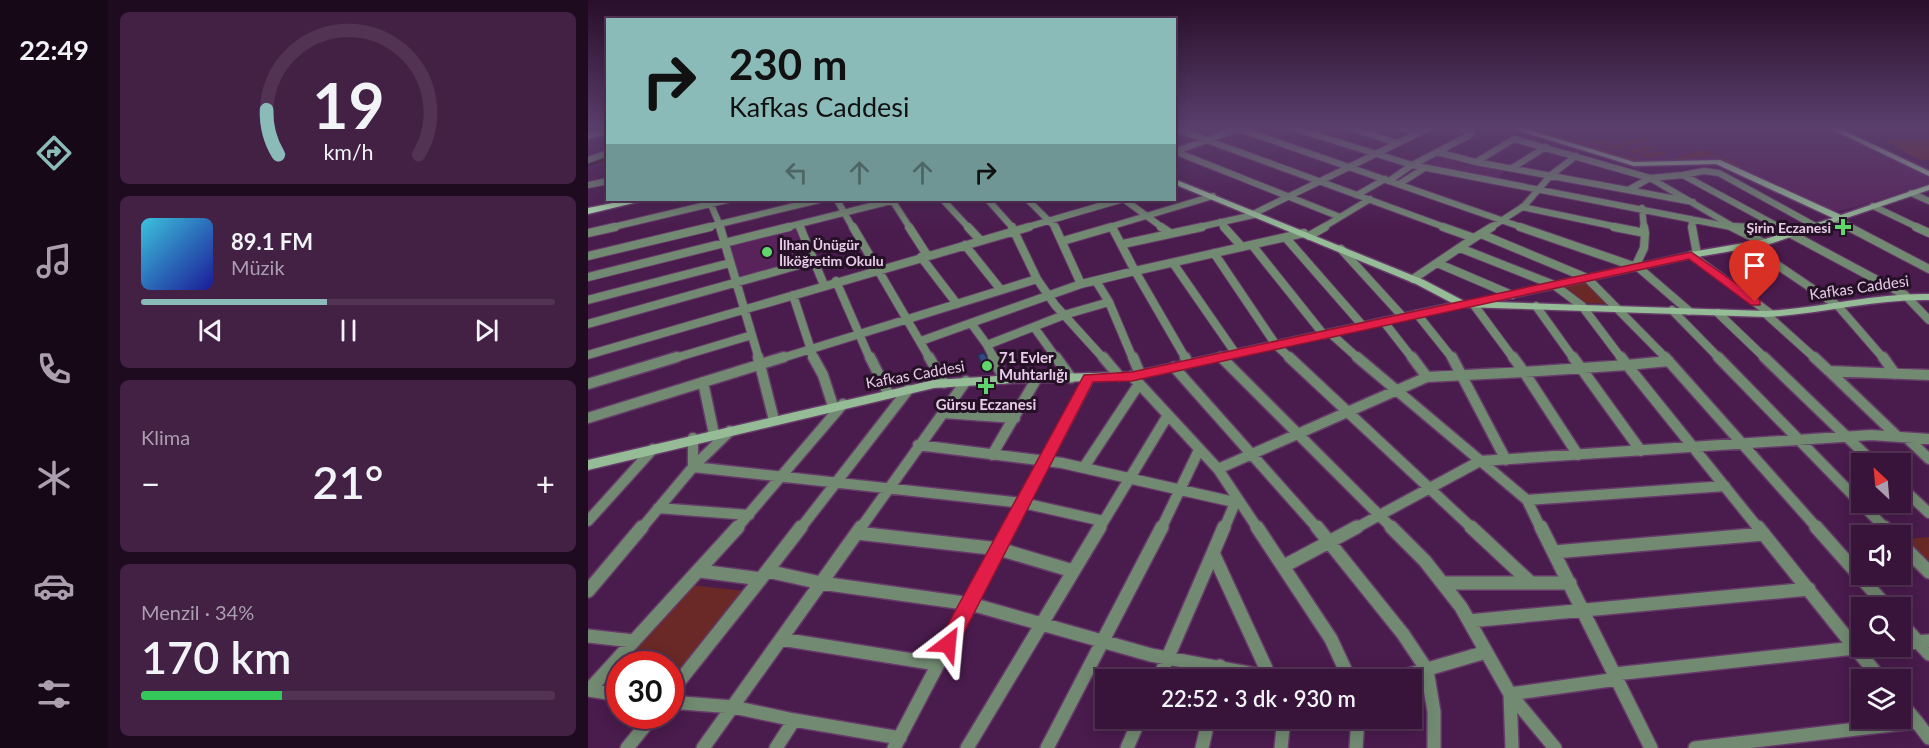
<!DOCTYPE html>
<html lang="tr">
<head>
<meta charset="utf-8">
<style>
  :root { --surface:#38143a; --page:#432145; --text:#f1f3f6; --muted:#ab9eaf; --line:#523354; --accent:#8bbbb9 }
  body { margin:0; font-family:Lato,sans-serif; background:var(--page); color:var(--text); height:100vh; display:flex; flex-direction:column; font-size:22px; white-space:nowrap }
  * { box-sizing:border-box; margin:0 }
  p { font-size:20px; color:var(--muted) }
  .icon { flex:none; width:33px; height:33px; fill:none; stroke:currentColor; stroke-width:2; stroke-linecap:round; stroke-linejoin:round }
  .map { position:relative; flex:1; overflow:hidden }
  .sheet { display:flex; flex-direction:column; gap:12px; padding:12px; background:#1f0b20; width:480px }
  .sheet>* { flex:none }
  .banner { position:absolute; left:18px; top:18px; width:570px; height:183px; border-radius:0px; box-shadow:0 3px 15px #0003,0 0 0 2px var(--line); background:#8bbbb9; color:#111; overflow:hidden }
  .needle { width:39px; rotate:334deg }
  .fabs { position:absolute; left:1263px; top:453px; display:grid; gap:12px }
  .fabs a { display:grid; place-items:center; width:60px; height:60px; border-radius:0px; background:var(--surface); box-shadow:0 3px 15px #0003,0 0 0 2px var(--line); font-size:30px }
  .speed { position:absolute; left:18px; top:651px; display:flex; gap:12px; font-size:30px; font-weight:700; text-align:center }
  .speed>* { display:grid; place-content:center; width:78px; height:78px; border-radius:50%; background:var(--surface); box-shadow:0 3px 15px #0003,0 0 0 2px var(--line); line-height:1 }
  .speed .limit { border:9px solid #d22; background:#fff; color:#111 }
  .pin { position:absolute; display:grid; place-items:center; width:51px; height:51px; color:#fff; margin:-62px -26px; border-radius:50% 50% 50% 0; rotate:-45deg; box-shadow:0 0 6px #0007 }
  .pin .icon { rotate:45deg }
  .me { position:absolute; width:66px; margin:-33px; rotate:29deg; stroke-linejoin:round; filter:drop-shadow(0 0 4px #0008) }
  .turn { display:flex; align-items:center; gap:21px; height:126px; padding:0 24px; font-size:27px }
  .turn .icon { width:78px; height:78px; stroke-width:2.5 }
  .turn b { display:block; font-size:42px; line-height:51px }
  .lanes { display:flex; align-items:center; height:57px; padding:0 24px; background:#0003; justify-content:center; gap:30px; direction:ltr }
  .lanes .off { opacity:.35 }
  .big { font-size:45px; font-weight:600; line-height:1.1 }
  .sheet .widget { flex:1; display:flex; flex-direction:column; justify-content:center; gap:9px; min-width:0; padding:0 21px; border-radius:9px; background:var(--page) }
  .sheet .dial { align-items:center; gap:0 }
  .dial svg { height:156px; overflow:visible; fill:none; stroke:var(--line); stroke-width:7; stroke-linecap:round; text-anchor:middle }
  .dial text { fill:var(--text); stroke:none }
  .song { display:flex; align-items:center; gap:18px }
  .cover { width:72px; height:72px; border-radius:9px; background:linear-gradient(135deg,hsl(190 70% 55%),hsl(240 70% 35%)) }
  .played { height:6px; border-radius:3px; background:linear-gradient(90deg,var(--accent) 45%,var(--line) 45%) }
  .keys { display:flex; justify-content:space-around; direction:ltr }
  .heat { display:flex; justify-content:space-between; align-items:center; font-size:33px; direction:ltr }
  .charge { height:9px; border-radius:4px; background:linear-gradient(90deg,#34c759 34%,var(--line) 0) }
  .trip { position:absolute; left:507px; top:669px; width:327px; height:60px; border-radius:0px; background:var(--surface); box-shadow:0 3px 15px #0003,0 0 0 2px var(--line); font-weight:600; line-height:60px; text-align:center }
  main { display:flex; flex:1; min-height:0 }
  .tabs { display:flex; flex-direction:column; width:108px; justify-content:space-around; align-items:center; background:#160817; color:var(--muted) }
  .tabs .icon { width:42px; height:42px }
  .tabs .current { color:var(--accent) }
  .tabs b { font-size:27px; color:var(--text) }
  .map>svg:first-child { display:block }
  .built { fill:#57235a }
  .green { fill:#6a2926 }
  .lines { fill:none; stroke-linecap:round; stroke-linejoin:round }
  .canal { stroke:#271b00; stroke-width:6 }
  .street-far3-casing { stroke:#663b69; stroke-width:8 }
  .street-far2-casing { stroke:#663b69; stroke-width:10 }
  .street-far1-casing { stroke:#663b69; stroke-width:13 }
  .street-casing { stroke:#663b69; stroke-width:16 }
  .secondary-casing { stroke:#663b69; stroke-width:3 }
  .primary-casing { stroke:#663b69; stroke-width:3 }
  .street-far3 { stroke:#728a72; stroke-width:6 }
  .street-far2 { stroke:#728a72; stroke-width:8 }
  .street-far1 { stroke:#728a72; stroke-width:10 }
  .street { stroke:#728a72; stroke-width:13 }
  .secondary { fill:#95bc96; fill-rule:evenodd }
  .primary { fill:#b1e3b2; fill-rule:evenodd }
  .shaded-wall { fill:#24345c }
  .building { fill:#334b84; stroke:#24345c; stroke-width:1.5 }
  .route { fill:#e11d48; stroke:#92132f; stroke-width:1.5 }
  .poi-dot { fill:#60d56b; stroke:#251126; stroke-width:2 }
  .labels { text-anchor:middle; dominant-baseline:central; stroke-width:6; stroke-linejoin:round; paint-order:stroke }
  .far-poi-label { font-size:14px; font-weight:bold; fill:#e7cbe8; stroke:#251126; text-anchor:end }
  .street-label { font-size:15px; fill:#e7cbe8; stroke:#251126 }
  .poi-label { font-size:15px; font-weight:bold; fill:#e7cbe8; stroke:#251126; text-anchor:start }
</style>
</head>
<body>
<main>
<nav class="tabs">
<b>22:49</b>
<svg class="icon current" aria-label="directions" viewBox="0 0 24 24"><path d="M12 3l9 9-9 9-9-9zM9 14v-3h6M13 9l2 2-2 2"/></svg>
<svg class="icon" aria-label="music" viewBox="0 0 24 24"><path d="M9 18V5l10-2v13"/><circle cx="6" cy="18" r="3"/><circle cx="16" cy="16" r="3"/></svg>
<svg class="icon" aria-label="phone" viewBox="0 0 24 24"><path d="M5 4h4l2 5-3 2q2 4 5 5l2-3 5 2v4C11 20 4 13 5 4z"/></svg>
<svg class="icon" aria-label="climate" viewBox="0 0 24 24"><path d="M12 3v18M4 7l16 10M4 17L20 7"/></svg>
<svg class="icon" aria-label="car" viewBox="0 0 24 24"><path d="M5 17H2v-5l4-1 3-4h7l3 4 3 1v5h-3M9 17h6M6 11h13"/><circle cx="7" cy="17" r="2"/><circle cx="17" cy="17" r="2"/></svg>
<svg class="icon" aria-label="filters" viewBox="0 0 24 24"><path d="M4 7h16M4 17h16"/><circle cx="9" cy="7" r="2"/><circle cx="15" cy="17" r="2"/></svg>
</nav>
<section class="sheet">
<div class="widget dial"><svg viewBox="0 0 100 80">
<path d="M14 69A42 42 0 1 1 86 69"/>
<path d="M14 69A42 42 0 0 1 8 46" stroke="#8bbbb9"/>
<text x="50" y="56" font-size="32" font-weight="700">19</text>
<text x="50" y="72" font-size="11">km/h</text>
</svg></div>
<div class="widget">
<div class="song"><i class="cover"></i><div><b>89.1 FM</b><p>Müzik</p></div></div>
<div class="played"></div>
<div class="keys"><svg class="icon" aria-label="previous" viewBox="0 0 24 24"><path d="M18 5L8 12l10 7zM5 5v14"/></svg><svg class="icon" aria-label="pause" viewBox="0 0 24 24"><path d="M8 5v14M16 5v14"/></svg><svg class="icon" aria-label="next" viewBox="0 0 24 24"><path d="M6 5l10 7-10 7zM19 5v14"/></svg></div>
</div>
<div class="widget"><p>Klima</p>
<div class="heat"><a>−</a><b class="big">21°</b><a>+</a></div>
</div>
<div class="widget"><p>Menzil · 34%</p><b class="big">170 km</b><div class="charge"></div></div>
</section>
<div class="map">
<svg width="1341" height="748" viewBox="0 0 1341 748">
  <rect width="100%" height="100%" fill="#4a1b4d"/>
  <path class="built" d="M922 126H1238L1341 176V183L1268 207 1250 211 1237 210 1132 160 1119 159 1088 163 1051 164Z
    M850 154 918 168 908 181 828 166Z
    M207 227 218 261 152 279 141 244Z"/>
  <path class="green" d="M925 126H937L1057 162H1075L1114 150 1153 165 1148 166 1124 155 1080 162H1051Z
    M1055 138 1067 143 1054 141 1030 148 1041 152 1061 145 1069 148 1044 153C1057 157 1069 149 1081 154L1061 158 1002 142 1010 139 1025 146Z
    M1341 139V160H1332L1295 140Z
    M999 282 1022 304 995 303 975 287Z
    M1341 537V564L1316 539Z
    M103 585 157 591 83 688 82 664H33Z"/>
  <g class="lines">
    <path class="canal" d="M0 163 20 156"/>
    <g class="street-far3-casing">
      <path id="street-far3" d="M643 126 936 228
        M699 126 824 165 882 135 883 131 869 126
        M756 126 809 143
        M808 126 831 133
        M586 128 859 228
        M0 136 20 131
        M586 151 752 217
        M586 152 652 128
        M849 152 888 162 926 139 1062 178 1095 175 1193 228
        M0 160 20 153
        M888 162 1105 202
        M924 168 958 147
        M1095 175 1116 171 1131 173 1229 227
        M801 181 824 165 1148 228
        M811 184 835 169
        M0 185 20 181
        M1042 189 1062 178 1146 227 1168 228
        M1323 193 1341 201
        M769 195 797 179
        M121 200 133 228
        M249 200 265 228
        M304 200 322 228
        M355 200 381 228
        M400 200 425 228
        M440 200 468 228
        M537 200 575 228
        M1285 206 1331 228
        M934 207 1034 228
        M1054 208 1056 228
        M667 213 845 126
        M1103 219 1105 228
        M1249 220 1264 228
        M632 222 637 228
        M211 224 213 228
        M21 228 139 200
        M115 228 231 200
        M195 228 307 200
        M436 228 532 200
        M518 228 625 196
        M607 228 670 214
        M734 228 782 199
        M902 228 936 206 963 175 988 156"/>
    </g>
    <g class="street-far2-casing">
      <path id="street-far2" d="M132 227 171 359
        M212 227 236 285
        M265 227 342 359
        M321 227 339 255
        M380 227 392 240
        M424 227 449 279
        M467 227 493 284
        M573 227 582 233
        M636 227 654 247
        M855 227 886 238 904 227
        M932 227 1051 268 1101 311
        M1026 227 1057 233 1056 248 1047 267
        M1056 227 1057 233
        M1104 227 1109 254
        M1144 227 1176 243
        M1145 227 1189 229
        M1190 227 1317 295 1341 320
        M1261 227 1341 269
        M1328 227 1341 233
        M0 233 27 227
        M893 234 999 278 1079 359
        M721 236 737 227
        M698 238 775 326
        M475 241 523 227
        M535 244 614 227
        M377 245 413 290
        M664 245 736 335
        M1161 246 1250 306 1296 359
        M872 248 966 285 994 306 1034 359
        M753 249 815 317
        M626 253 688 345 703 359
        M1103 255 1183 314
        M0 256 122 227
        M333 257 369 304
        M585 263 648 354
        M849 263 924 295
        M0 277 201 227
        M825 279 886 238
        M248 281 282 359
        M508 281 521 302 545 359
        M205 295 226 359
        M0 300 142 263
        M886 305 926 359
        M948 306 986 359
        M1084 310 1132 359
        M1130 313 1178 359
        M829 314 865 359
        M1178 314 1228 359
        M796 322 825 359
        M0 324 225 261
        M446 327 469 359
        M742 333 771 359
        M333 341 383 323
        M399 345 383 323 493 284 547 271 524 227
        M0 355 441 227
        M633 357 635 359
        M84 359 164 335
        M191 359 449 279 467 305 516 359
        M406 359 399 345 476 315 521 302
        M598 359 547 271 716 233"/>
    </g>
    <g class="street-far1-casing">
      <path id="street-far1" d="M170 357 186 420
        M225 357 235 375 245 406
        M282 357 300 393
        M341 357 356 383
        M405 357 416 379
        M468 357 483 378
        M515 357 531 376
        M545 357 552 374
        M597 357 600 363
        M633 357 805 529
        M701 357 885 529
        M769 357 939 500 953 529
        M864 357 918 460
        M925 357 936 372 1039 365 1171 529
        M985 357 1053 451
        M1033 357 1039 365 1081 361
        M1077 357 1230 529
        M1130 357 1298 529
        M1176 357 1287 464
        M1226 357 1241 371 1341 375
        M1295 357 1307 374
        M586 367 730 529
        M1241 371 1310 437
        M544 376 630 469 670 529
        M839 377 936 372 990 455
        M115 382 126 434
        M0 384 89 357
        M355 413 427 418
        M0 418 196 357
        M142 431 105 467 435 503 515 521
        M1319 438 1341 459
        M330 445 474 463 646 502
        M404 455 449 378
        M496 467 551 384
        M630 469 839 377 824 357
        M1312 486 1341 513
        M939 500 1137 486
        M70 508 161 515
        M0 521 65 449
        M53 529 105 467V438
        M148 529 255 404
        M212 529 320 390
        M272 529 378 381
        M422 529 501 378
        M511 529 580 415
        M573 529 611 450
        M636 529 649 498
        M766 529 892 461 1283 435 1341 439"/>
    </g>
    <g class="street-casing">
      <path id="street" d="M213 527 179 571 233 583 383 604 563 655 699 680
        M636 527 625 553 682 677
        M669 527 743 639 762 680
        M729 527 815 634 839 670 846 712V748
        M803 527 837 561 873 607 922 694 967 748
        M883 527 943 583H982
        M953 527 1063 748
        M1170 527 1267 648 1282 646
        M1228 527 1300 608
        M1296 527 1305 536
        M269 533 411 549 485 571
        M1312 543 1341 572
        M966 552 1176 534
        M696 566 769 527
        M112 571 173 579
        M854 583H943
        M0 591 54 527
        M881 621 1221 589
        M1312 622 1341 654
        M0 636 45 641
        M193 639 349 664
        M1312 643 1341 641
        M1027 674 1267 648 1294 680
        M570 680 625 553
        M629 680 632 666
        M802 680 898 652
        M82 693 179 571
        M32 695 1 690 150 527
        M82 702 145 707 206 720
        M1312 702 1329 722
        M39 748 65 716
        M115 748 273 527
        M188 748 206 720 312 738
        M306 748 422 527
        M379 748 512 527
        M459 748 574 527
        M539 748 552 718
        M614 748 621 718
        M693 748 696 718
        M768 748 770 718
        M924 748 922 694 1030 679
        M1107 748 1329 722 1341 738"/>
    </g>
    <g class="secondary-casing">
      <path id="secondary" d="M916 126H928L1046 162 1132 160 1253 215 1341 185V190L1179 245 1103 258 905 302 1178 311C1233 308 1286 293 1341 294V300C1286 299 1233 314 1178 317L874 307 544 380 425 383 346 388 0 470V460L346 380 425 375 544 372 864 303 828 284 586 184V179L836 280 876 301 895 302V298L899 297 1103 252 1174 240 1245 218 1128 164 1046 166Z
        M1237 126H1246L1341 171V176Z"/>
    </g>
    <g class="primary-casing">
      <path id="primary" d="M40 200H58L0 214V208Z"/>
    </g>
    <use href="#street-far3" class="street-far3"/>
    <use href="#street-far2" class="street-far2"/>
    <use href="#street-far1" class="street-far1"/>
    <use href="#street" class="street"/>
    <use href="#secondary" class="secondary"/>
    <use href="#primary" class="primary"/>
  </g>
  <path class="shaded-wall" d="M402 365 404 372 397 374 395 367Z"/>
  <path class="building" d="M396 353 402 365 395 367 390 355Z"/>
  <linearGradient id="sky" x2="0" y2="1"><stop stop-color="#290f2a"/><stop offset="0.55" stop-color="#5a3f6d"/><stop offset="1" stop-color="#5a3f6d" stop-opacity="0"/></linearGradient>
  <rect width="1341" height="231" fill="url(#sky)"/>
  <path class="route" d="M1103 252 1172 300V305H1163L1101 259 544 381 505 382 367 650 360 653 353 650 350 644 353 637 496 375 544 372Z"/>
  <g class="poi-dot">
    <path d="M1252 218h6v6h6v6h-6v6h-6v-6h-6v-6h6z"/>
    <circle cx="179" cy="252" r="6"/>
    <circle cx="399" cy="366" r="6"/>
    <path d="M395 377h6v6h6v6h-6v6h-6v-6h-6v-6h6z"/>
  </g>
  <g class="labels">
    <g class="far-poi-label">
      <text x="1243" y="227">Şirin Eczanesi</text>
      <text x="191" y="244" text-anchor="start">İlhan Ünügür<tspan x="191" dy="16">İlköğretim Okulu</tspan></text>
    </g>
    <g class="street-label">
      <text transform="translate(1271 287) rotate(-8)">Kafkas Caddesi</text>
      <text transform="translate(327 374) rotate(-10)">Kafkas Caddesi</text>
    </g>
    <g class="poi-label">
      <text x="411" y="357">71 Evler<tspan x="411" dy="17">Muhtarlığı</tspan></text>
      <text x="398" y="404" text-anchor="middle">Gürsu Eczanesi</text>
    </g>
  </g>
</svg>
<div class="fabs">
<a><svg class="needle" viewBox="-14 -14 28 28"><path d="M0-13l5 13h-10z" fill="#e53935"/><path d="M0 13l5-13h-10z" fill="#ab9eaf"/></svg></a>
<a><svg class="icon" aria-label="sound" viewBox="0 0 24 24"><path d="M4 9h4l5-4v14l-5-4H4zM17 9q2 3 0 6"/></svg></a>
<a><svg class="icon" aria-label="search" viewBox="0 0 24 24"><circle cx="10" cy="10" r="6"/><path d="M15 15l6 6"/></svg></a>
<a><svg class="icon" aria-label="layers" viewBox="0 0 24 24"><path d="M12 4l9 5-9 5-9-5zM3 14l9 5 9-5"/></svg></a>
</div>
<div class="speed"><div class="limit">30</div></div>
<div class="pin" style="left:1167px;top:302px;background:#d93025"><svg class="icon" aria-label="arrive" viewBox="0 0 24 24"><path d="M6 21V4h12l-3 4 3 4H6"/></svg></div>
<svg class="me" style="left:360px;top:644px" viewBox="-20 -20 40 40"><path d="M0-17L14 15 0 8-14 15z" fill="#e11d48" stroke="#fff" stroke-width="4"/></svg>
<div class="trip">22:52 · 3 dk · 930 m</div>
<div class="banner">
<div class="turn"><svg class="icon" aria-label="right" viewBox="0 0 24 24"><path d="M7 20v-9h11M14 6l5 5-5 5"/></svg><div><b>230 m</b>Kafkas Caddesi</div></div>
<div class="lanes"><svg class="icon off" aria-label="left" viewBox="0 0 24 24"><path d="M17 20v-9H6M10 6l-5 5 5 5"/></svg><svg class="icon off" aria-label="ahead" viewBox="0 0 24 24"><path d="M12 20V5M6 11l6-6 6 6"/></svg><svg class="icon off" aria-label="ahead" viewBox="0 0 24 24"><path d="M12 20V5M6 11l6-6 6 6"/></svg><svg class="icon" aria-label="right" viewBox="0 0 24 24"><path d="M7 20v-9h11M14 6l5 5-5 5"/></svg></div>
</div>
</div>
</main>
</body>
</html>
